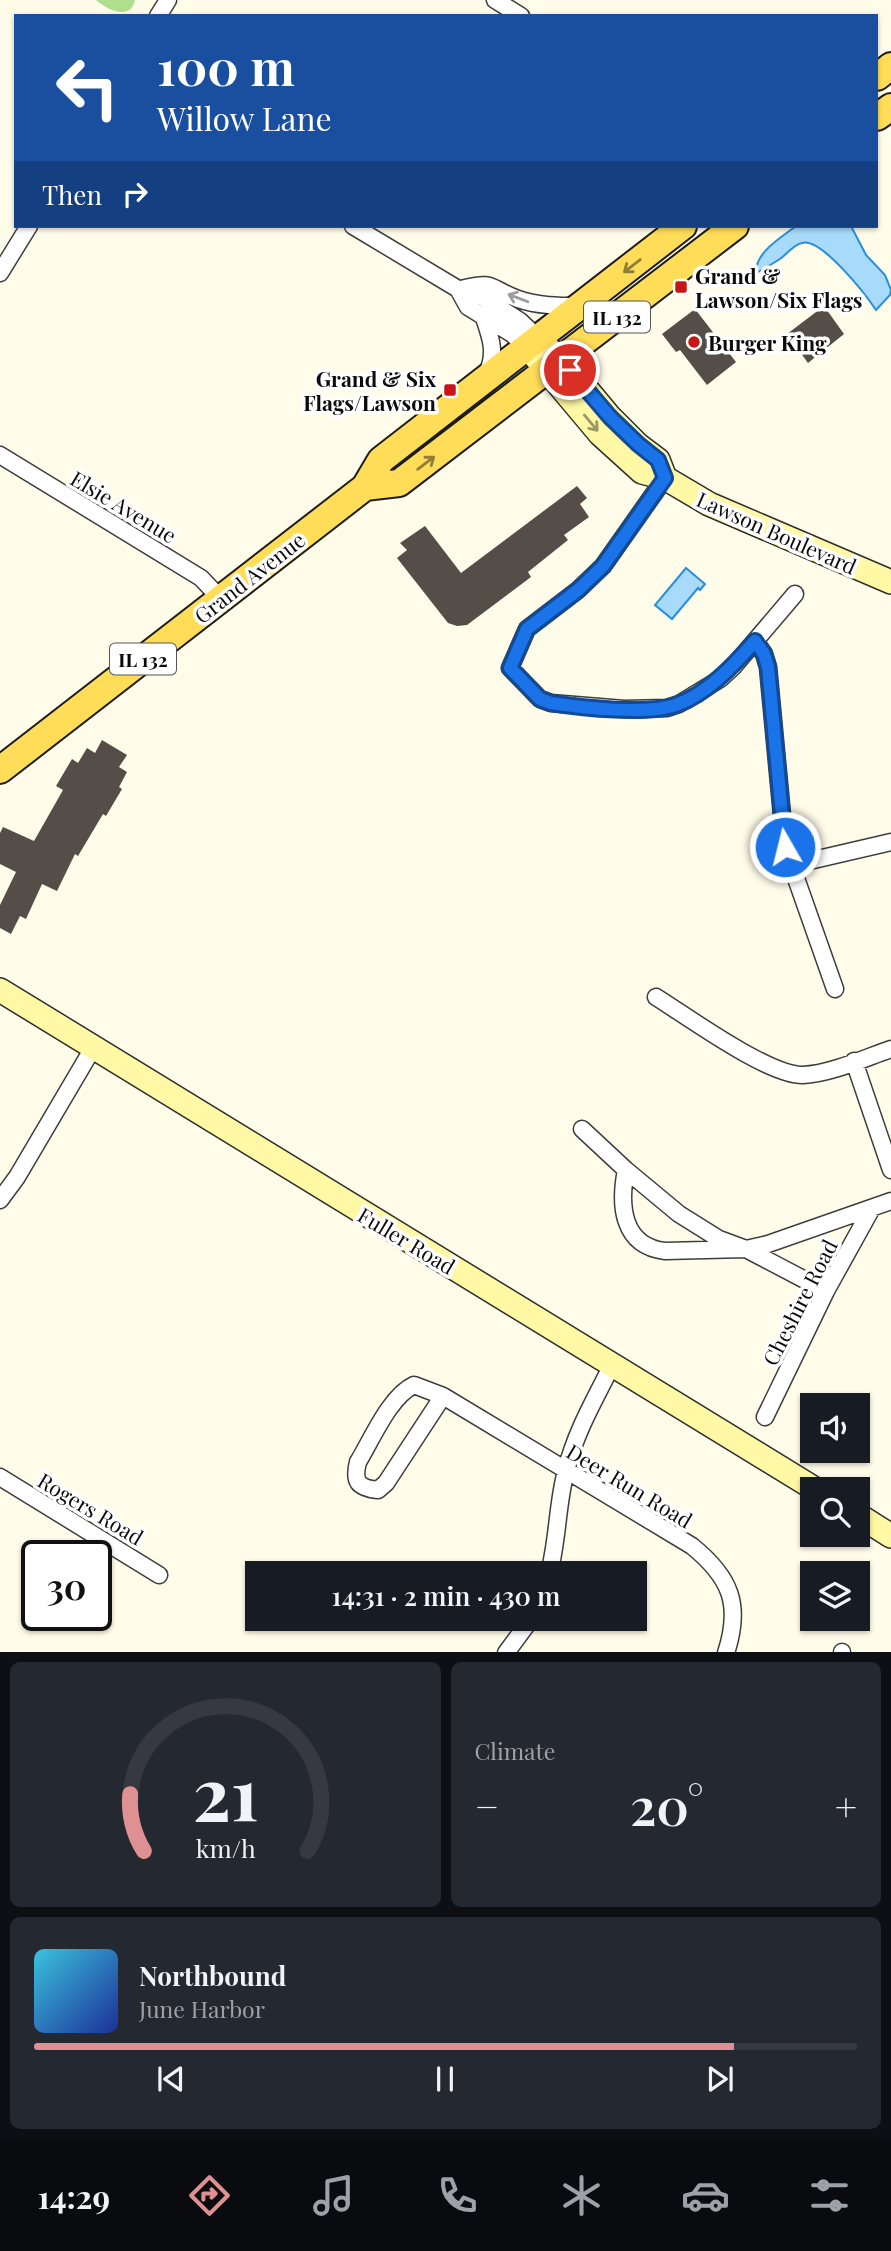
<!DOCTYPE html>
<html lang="en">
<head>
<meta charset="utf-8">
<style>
  :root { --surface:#171b24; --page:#242831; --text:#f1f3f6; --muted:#9ea1a6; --line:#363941; --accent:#df9092 }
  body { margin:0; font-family:"Playfair Display",serif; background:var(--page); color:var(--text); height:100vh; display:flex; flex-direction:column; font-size:26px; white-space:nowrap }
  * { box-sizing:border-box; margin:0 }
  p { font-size:23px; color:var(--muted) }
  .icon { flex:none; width:38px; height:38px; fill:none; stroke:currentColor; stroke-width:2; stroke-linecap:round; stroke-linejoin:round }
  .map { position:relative; height:1652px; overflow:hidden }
  .side { display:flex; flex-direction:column; gap:10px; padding:10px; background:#0d0f14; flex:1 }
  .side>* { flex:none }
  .hud { position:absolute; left:14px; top:14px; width:864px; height:214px; border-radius:0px; box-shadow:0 2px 5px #0004; background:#1a4fa0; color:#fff; overflow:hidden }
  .fabs { position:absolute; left:800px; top:1393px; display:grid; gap:14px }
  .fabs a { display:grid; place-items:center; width:70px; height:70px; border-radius:0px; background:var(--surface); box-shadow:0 2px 5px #0004; font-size:35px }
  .speed { position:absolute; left:21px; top:1540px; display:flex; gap:14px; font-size:35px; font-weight:700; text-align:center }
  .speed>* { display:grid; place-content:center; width:91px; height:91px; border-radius:50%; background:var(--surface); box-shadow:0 2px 5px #0004; line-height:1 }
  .speed .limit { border:4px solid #111; border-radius:10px; background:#fff; color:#111 }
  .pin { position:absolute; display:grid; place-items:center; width:60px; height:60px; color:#fff; margin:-30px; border:4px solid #fff; border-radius:50%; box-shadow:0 2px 7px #0007 }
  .me { position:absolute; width:77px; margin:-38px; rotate:352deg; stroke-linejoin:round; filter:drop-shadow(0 0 5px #0008) }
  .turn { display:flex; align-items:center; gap:24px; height:147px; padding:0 28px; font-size:32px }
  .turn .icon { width:91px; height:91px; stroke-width:2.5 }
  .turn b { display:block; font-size:49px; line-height:60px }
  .then { display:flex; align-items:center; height:66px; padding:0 28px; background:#0003; gap:14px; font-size:26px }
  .big { font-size:52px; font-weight:600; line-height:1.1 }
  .side .card { flex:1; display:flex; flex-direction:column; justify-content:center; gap:10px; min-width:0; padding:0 24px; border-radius:10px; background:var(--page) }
  .side .dial { align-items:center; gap:0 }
  .dial svg { height:182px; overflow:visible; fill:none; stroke:var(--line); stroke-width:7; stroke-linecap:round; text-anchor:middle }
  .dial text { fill:var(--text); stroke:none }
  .song { display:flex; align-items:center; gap:21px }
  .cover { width:84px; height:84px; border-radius:10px; background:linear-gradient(135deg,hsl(190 70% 55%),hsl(230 70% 35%)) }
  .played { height:7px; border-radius:4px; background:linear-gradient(90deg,var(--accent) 85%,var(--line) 85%) }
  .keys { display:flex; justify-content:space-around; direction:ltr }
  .heat { display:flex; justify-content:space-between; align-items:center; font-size:38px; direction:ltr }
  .side .tiles { flex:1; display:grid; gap:10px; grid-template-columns:1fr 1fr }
  .card:last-child { grid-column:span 2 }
  .trip { position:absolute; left:245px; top:1561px; width:402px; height:70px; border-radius:0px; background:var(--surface); box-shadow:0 2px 5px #0004; font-weight:600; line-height:70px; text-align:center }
  .tabs { display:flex; height:112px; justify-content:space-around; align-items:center; background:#090b0e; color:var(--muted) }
  .tabs .icon { width:49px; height:49px }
  .tabs .on { color:var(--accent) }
  .tabs b { font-size:32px; color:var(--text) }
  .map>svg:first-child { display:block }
  .forest { fill:#afdf8d }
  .water { fill:#a8dafc; stroke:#288ddb; stroke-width:2 }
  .building { fill:#554d47 }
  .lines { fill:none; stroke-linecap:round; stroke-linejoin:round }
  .street-casing { stroke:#3e3e3e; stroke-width:19 }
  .secondary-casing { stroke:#2d2d2d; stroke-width:26 }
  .primary-casing { stroke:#1c1c1c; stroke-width:30 }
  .street { stroke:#fff; stroke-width:16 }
  .secondary { stroke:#fff8a4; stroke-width:23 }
  .primary { stroke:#ffdd59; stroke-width:26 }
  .oneway { stroke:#917e36 }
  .oneway2 { stroke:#9d9d9d }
  .oneway3 { stroke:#9d9967 }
  .route-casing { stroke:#114b97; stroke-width:18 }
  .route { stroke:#1a73e8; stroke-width:12 }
  .poi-dot { fill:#c81618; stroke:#fff; stroke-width:2.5 }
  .labels { text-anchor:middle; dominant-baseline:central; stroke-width:7; stroke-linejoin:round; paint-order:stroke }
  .shield { fill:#fff; stroke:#545454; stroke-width:2 }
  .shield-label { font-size:19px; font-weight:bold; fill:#0b0b0b }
  .poi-label { font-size:21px; font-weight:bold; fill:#0b0b0b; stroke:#fff; text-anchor:start }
  .street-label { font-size:21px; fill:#0b0b0b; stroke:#fff }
</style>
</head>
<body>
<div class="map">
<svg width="891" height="1653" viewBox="0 0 891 1653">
  <rect width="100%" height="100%" fill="#fffce9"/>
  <path class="forest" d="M96 0H135C131 21 107 10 96 0Z"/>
  <path class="water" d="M796 226H851L866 255 885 275 891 290 890 295 876 310C866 295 821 237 802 243 793 245 787 254 780 259 772 264 764 269 756 273 755 252 782 237 796 226Z
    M686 568 705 584 700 590 698 588 672 619 655 605Z"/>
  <path class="building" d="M824 306 844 334 808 363 787 334Z
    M695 309 736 362 707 385 680 350 676 352 662 334Z
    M577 486 587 498 580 504 589 517 564 535 568 540 528 572 531 577 467 625 457 626 448 623 397 558 407 550 400 543 425 526 461 573Z
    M102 740 127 755 119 767 127 772 119 787 122 789 106 816 103 814 78 856 75 854 57 891 42 884 26 919 20 916 11 934 0 928V905L16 872 0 864V833L3 827 34 841 63 790 56 786 72 759 78 763 87 748 95 753Z"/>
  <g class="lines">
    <g class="street-casing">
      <path id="street" d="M495 0 521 16
        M158 16 168 0
        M353 226 458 289 481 296 495 305 520 321 539 339
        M0 273 29 226
        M458 289 468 307 512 334 528 348
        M461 289C496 280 488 288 518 299 538 306 559 306 580 306
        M484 318C491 338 497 355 486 375
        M0 455 201 578 221 599
        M665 478 603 566 578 590 527 629 510 668 540 699 551 703 624 709 667 708 679 704 720 679 733 667 795 594
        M755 641 764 654 768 667 785 847 835 989
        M792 865 891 842
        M656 997C688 1017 769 1076 803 1075 830 1074 865 1058 891 1049
        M854 1061 891 1170
        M582 1129 626 1170C619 1205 622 1246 665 1251L746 1249 826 1291
        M626 1170 679 1214 719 1239 746 1249 768 1244 891 1201
        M0 1200 17 1177 93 1048
        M414 1385 443 1396 386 1483 378 1490C358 1488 353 1482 358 1462 372 1439 390 1396 414 1385Z
        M443 1396 692 1546C730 1577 742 1604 726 1653
        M765 1417 826 1291 872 1208
        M0 1477 159 1575
        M549 1573C558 1540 557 1504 566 1471 575 1433 595 1399 612 1365
        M506 1653 531 1619
        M842 1653V1652"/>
    </g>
    <g class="secondary-casing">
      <path id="secondary" d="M528 348 600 434 642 472 665 478 709 504 891 582
        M548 348 575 375 610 417 638 445 658 460 665 478
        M0 990 815 1489
        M858 1515 891 1536"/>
    </g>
    <g class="primary-casing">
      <path id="primary" d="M877 77 891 66
        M877 117 891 107
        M365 487 399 483 735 226
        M0 770 365 487 381 460 683 226"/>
    </g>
    <use href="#street" class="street"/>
    <use href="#secondary" class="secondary"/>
    <use href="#primary" class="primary"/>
  </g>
  <defs><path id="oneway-shaft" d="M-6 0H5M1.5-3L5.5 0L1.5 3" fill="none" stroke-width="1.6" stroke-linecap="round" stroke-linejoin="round" transform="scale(1.75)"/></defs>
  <g class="oneway">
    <use href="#oneway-shaft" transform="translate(632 266) rotate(142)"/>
    <use href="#oneway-shaft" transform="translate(426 463) rotate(-37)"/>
  </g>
  <use class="oneway2" href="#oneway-shaft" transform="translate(518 298) rotate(-159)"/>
  <use class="oneway3" href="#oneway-shaft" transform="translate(591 423) rotate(50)"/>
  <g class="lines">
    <g class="route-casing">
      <path id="route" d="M570 370 610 417 638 444 658 460 665 478 603 566 578 590 527 629 510 668 540 699 551 703C583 708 647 715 676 705 707 694 734 665 755 641L764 654 768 667 785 847"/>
    </g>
    <use href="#route" class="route"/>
  </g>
  <g class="poi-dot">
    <rect x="674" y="280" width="14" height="14" rx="3.5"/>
    <circle cx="694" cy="342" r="7"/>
    <rect x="443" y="383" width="14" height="14" rx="3.5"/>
  </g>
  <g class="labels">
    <g class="shield">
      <rect x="584" y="301.5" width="66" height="31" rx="5"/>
      <rect x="110" y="643.5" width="66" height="31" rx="5"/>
    </g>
    <g class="shield-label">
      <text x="617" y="317">IL 132</text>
      <text x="143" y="659">IL 132</text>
    </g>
    <g class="poi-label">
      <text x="695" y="275">Grand &amp;<tspan x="695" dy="24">Lawson/Six Flags</tspan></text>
      <text x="708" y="342">Burger King</text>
      <text x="436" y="378" text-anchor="end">Grand &amp; Six<tspan x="436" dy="24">Flags/Lawson</tspan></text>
    </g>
    <g class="street-label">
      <text transform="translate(124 506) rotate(31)">Elsie Avenue</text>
      <text transform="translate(777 532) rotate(24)">Lawson Boulevard</text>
      <text transform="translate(249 577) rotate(-38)">Grand Avenue</text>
      <text transform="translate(407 1240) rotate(31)">Fuller Road</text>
      <text transform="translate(799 1302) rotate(-63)">Cheshire Road</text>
      <text transform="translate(630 1485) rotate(31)">Deer Run Road</text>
      <text transform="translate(91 1508) rotate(31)">Rogers Road</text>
    </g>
  </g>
</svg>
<div class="fabs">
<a><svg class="icon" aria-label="sound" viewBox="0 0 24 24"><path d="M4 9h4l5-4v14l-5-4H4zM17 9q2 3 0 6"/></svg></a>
<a><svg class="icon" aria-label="search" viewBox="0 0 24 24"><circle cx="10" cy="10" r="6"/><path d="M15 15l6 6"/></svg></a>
<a><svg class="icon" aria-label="layers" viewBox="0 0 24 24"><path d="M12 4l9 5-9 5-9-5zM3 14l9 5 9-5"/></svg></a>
</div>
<div class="speed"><div class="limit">30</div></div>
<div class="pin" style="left:570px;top:370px;background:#d93025"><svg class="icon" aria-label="arrive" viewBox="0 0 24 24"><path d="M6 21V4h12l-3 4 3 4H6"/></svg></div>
<svg class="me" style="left:785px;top:847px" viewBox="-20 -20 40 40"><circle r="17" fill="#1a73e8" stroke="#fff" stroke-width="3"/><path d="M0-11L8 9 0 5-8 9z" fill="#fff"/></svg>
<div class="trip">14:31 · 2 min · 430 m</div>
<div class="hud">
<div class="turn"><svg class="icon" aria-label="left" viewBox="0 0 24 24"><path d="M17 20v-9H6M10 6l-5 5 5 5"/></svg><div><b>100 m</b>Willow Lane</div></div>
<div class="then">Then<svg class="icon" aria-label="right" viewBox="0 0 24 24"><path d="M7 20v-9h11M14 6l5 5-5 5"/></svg></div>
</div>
</div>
<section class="side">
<div class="tiles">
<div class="card dial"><svg viewBox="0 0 100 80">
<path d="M14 69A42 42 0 1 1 86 69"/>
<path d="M14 69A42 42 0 0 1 8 44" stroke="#df9092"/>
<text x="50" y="56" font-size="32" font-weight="700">21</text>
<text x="50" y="72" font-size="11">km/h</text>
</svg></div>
<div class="card"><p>Climate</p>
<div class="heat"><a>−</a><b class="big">20°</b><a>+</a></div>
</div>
<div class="card">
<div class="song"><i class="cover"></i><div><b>Northbound</b><p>June Harbor</p></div></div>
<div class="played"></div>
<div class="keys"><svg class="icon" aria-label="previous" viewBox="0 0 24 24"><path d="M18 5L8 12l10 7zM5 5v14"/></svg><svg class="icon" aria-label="pause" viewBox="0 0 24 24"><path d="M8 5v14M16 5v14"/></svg><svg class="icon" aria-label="next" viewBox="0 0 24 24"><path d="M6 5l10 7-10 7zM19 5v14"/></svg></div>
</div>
</div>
</section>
<nav class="tabs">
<b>14:29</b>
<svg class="icon on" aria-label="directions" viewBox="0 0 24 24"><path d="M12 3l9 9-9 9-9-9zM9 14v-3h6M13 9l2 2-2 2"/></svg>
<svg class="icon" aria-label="music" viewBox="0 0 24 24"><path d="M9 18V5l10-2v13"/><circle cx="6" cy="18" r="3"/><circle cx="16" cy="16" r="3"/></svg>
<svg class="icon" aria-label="phone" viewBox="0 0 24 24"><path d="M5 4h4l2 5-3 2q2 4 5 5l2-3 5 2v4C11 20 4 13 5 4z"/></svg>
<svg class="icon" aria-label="climate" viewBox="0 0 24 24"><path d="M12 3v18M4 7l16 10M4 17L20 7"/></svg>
<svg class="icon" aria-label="car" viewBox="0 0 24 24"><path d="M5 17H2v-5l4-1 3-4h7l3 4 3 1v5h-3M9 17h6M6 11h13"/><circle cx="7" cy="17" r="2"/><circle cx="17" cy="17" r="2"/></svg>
<svg class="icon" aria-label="filters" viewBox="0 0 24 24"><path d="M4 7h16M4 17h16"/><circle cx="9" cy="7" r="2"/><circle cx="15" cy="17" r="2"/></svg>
</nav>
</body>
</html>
